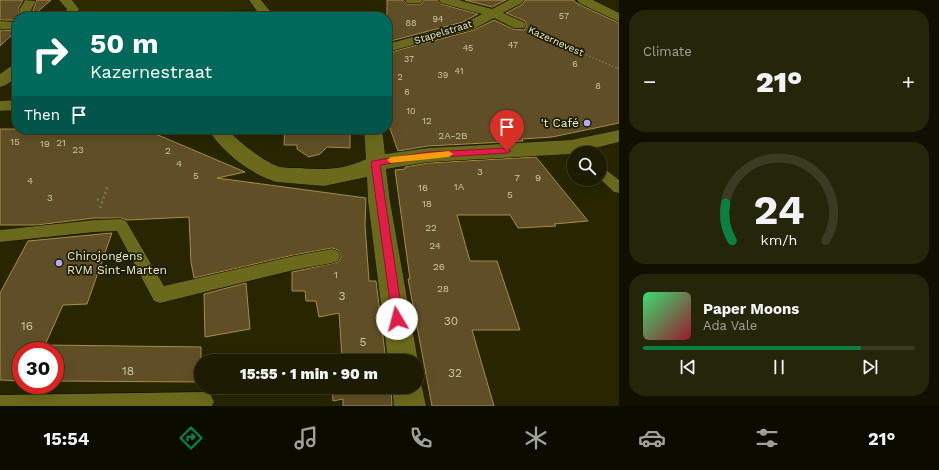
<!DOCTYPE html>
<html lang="en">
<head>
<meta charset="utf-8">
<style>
  :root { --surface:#1d1c00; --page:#25250a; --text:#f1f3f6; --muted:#a0a199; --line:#3b3a22; --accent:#0b8043 }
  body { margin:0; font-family:"Work Sans",sans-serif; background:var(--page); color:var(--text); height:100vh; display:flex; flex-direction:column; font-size:15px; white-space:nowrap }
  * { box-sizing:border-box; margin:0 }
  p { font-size:13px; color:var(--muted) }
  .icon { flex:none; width:22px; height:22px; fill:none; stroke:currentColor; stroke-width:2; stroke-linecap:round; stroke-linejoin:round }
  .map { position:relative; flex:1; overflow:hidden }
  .sheet { display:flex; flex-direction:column; gap:10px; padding:10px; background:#100f00; width:320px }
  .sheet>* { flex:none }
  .top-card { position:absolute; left:12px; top:12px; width:380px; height:122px; border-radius:16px; box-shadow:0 4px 16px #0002,0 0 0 1px var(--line); background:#00695c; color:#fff; overflow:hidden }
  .controls { position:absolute; left:567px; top:146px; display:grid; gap:8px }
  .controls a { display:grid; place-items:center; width:40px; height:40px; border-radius:50%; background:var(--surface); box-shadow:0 4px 16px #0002,0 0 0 1px var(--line); font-size:20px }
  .speed { position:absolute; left:12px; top:342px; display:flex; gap:8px; font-size:20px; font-weight:700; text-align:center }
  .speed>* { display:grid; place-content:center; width:52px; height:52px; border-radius:50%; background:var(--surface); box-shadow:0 4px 16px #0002,0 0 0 1px var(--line); line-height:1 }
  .speed .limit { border:6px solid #d22; background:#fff; color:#111 }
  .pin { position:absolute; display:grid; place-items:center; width:34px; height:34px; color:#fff; margin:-41px -17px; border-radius:50% 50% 50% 0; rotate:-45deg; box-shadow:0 0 4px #0007 }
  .pin .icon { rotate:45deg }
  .me { position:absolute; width:44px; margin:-22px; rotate:352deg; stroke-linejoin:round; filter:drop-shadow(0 0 3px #0008) }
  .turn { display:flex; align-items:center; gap:14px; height:84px; padding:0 12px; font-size:18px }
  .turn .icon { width:52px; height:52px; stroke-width:2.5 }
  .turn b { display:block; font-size:28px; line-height:34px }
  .then { display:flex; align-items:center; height:38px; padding:0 12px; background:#0003; gap:8px; font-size:15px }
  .big { font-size:30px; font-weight:800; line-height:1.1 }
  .sheet .tile { flex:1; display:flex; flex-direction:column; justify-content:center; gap:6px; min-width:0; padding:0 14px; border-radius:16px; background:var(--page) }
  .sheet .dial { align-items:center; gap:0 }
  .dial svg { height:104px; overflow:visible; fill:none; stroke:var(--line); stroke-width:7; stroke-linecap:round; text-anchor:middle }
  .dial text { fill:var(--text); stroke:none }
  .song { display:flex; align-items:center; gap:12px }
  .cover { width:48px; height:48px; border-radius:6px; background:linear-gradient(135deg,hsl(140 70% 55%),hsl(350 70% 35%)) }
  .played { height:4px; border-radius:2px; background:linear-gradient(90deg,var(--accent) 80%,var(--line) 80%) }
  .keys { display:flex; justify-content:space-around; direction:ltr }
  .heat { display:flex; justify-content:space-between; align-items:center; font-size:22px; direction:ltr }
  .trip { position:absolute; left:194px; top:354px; width:230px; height:40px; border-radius:20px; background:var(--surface); box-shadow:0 4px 16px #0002,0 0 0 1px var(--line); font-weight:800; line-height:40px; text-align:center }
  .dock { display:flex; height:64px; justify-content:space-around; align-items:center; background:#0c0b00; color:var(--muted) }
  .dock .icon { width:28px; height:28px }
  .dock .on { color:var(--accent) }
  .dock b { font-size:18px; color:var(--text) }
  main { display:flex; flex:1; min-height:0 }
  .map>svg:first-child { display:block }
  .built { fill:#2e2d00 }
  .building { fill:#604f26; stroke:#a98d45 }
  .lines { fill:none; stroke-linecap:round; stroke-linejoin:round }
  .service-casing { stroke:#0f0f00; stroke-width:1 }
  .pedestrian-casing { stroke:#0f0f00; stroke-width:1 }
  .minor-casing { stroke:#0f0f00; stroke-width:1 }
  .path-far2 { stroke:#787751; stroke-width:1.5; stroke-dasharray:1.5 2; stroke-linecap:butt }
  .path-far1 { stroke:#787751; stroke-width:2; stroke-dasharray:1.5 2.5; stroke-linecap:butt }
  .path { stroke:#787751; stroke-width:2.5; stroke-dasharray:2 3; stroke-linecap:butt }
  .service { fill:#6b6a1c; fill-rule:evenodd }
  .pedestrian { fill:#6b6a1c; fill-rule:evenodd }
  .minor { fill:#6b6a1c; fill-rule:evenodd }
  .route { fill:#e11d48; stroke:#92132f }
  .slow { fill:#f59e0b }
  .poi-dot { fill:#b4acf9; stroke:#1d1c05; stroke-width:1.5 }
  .labels { text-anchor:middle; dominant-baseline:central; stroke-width:3.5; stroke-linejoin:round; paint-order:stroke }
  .far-number-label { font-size:9px; fill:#ccc8a2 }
  .far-street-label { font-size:10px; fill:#f0f1cb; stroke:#1d1c05 }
  .number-label { font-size:10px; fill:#ccc8a2 }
  .poi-label { font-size:12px; fill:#f0f1cb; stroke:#1d1c05; text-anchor:end }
  .near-number-label { font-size:12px; fill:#ccc8a2 }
</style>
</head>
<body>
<main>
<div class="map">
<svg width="619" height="406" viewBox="0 0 619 406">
  <rect width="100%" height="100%" fill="#272600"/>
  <path class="built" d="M73 0H248L257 8 179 17H78L80 12 78 5Z"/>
  <path class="building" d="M0 0H23L18 9 21 17H17V20H0Z
    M37 0H51L35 14 33 10Z
    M387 0H404L407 4H421L424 0H438L441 4 478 14 463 22 387 42Z
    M465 0H506L492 7Z
    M525 0H573L578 4 619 23V123L552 137 522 139 523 141 428 146 398 151 387 120V53L474 30 494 20 513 29 524 30 527 26 525 21 506 13 523 4Z
    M0 30 16 31 0 46Z
    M0 129H144L245 172 217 178 366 198 365 225 369 281H376L386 361H331V359L342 357 339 313 319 317 316 301H306L305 291H292V272L338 262 341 257 338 250 332 248 294 255 194 278 191 262 189 217 127 220 121 218H94L37 225H0Z
    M285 129H350V148L327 147 320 154 309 157 297 149V145H284Z
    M536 157 588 221 554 224 556 226 518 228 510 215H457L470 261H497L520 330H472L494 406H432L408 279H410L395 170 405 169V167L428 163Z
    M112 233 87 304 63 305 45 345 201 347V382L55 381V351H21V381L0 380V293L28 241Z
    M246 283 250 329 205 337 204 294Z
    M332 387H391L392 406H343V399L333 401Z"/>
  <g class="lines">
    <g class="service-casing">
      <path id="service" d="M600 167 605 169 619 180V193L614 192 600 179Z
        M121 219 126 221 164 286 294 256 332 249 338 251 340 256 338 261 332 263 294 270 160 303 154 301 117 231 94 232 0 242V230L94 220Z
        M204 392 211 395 214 402 212 406H0V395Z"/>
    </g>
    <g class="pedestrian-casing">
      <path id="pedestrian" d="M25 0 36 1 31 10 35 17H23L19 10Z
        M0 21 17 22V30L0 29Z"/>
    </g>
    <g class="minor-casing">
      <path id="minor" d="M59 0H72L79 9 77 17H63L67 9Z
        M249 0H261L275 17H261Z
        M405 0H423L421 3H407Z
        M439 0H459L492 9 509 0H524L522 3 503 13 524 22 526 25 524 28H514L494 18 474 29 387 52V44L464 23 482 14 441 3Z
        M577 0H593L619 13V22L579 3Z
        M17 64V77L6 85 0 87V74L11 66Z
        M17 100V110L0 111V101Z
        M208 129H227C239 142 264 162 280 167 286 168 293 168 299 168 322 170 344 170 366 159L364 129H382L385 154 428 148 571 140 619 130V142L571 154 428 162 386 169 390 201 418 361 417 363V361H388L368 201 367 177 324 186 276 182C250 174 222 152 208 129Z
        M417 376 422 387 426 406H394L392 387H417Z"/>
    </g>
    <path class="path-far2" d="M535 32 619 69"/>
    <path class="path-far1" d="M617 68 619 69"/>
    <path class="path" d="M97 199 102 202
      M100 208 108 185"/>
    <use href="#service" class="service"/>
    <use href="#pedestrian" class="pedestrian"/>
    <use href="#minor" class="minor"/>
  </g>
  <path class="route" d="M507 148 511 151 507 153 428 158 380 165 403 319 401 323 397 325 393 323 371 163 372 161 428 152Z"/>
  <path class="slow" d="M449 151 453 154 449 157 391 163 387 160 391 157Z"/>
  <g class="poi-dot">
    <circle cx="587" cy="123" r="4"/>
    <circle cx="59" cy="263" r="4"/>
  </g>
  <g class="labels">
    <g class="far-number-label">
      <text x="564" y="16">57</text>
      <text x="438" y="19">94</text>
      <text x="411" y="23">88</text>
      <text x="513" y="45">47</text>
      <text x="468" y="48">45</text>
      <text x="409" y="59">37</text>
      <text x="575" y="64">6</text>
      <text x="459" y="71">41</text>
      <text x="443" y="75">39</text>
      <text x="400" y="77">2</text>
      <text x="598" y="86">8</text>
      <text x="407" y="92">6</text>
      <text x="411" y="111">10</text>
    </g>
    <g class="far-street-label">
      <text transform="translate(443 32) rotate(-17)">Stapelstraat</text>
      <text transform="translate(556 41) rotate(24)">Kazernevest</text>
    </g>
    <g class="number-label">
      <text x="427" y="120">12</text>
      <text x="453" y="135">2A-2B</text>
      <text x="15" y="141">15</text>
      <text x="61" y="142">21</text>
      <text x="45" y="143">19</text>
      <text x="78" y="149">23</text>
      <text x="168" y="150">2</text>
      <text x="179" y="163">4</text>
      <text x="480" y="171">3</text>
      <text x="196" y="175">5</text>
      <text x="517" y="177">7</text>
      <text x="538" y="177">9</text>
      <text x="30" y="180">4</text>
      <text x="459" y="186">1A</text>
      <text x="423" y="187">16</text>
      <text x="510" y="194">5</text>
      <text x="50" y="197">3</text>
      <text x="427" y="203">18</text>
      <text x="431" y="227">22</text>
      <text x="435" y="245">24</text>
      <text x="439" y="266">26</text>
      <text x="336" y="274">1</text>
      <text x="443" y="288">28</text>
    </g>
    <g class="poi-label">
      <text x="579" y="123">'t Café</text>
      <text x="67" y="256" text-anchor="start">Chirojongens<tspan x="67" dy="14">RVM Sint-Marten</tspan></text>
    </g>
    <g class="near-number-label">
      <text x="342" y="296">3</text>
      <text x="451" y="321">30</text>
      <text x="27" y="326">16</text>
      <text x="363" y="342">5</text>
      <text x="128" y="371">18</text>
      <text x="455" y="373">32</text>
    </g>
  </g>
</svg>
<div class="controls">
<a><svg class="icon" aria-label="search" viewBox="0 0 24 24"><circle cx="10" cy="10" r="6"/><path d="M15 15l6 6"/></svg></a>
</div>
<div class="speed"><div class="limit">30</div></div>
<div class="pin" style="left:507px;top:151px;background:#d93025"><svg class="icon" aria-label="arrive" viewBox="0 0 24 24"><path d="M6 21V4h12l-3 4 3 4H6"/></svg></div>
<svg class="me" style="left:397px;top:319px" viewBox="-20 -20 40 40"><circle r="19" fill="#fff"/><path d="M0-13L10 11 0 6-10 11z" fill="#e11d48"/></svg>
<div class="trip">15:55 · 1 min · 90 m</div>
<div class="top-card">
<div class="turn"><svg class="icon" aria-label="right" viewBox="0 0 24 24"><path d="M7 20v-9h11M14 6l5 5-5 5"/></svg><div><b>50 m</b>Kazernestraat</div></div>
<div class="then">Then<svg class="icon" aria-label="arrive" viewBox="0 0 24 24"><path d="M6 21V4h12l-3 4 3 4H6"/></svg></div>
</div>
</div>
<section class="sheet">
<div class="tile"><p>Climate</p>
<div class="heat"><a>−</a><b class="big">21°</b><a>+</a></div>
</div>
<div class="tile dial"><svg viewBox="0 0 100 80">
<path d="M14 69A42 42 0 1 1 86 69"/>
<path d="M14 69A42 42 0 0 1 9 40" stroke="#0b8043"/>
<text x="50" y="56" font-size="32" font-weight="700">24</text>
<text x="50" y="72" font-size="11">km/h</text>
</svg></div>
<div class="tile">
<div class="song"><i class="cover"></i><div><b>Paper Moons</b><p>Ada Vale</p></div></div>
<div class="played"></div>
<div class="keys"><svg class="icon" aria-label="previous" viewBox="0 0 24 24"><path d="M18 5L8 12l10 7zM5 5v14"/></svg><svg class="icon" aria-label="pause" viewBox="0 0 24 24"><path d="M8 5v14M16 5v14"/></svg><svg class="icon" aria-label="next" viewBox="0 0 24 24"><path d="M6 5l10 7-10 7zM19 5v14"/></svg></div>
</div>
</section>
</main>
<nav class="dock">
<b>15:54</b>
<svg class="icon on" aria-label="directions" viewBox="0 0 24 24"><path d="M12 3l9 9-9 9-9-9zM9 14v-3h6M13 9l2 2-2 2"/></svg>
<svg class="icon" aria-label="music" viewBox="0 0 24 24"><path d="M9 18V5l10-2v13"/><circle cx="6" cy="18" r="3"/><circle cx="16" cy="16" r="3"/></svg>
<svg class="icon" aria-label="phone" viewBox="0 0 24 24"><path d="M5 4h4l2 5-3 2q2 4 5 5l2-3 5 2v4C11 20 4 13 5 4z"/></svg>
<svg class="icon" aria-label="climate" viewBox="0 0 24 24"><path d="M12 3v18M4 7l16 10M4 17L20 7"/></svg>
<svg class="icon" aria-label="car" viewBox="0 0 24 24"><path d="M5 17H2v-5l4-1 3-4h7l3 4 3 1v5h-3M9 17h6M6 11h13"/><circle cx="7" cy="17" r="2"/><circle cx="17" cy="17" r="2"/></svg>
<svg class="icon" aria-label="filters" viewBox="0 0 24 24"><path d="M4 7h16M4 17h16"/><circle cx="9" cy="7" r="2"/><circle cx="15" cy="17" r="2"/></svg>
<b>21°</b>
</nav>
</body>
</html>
